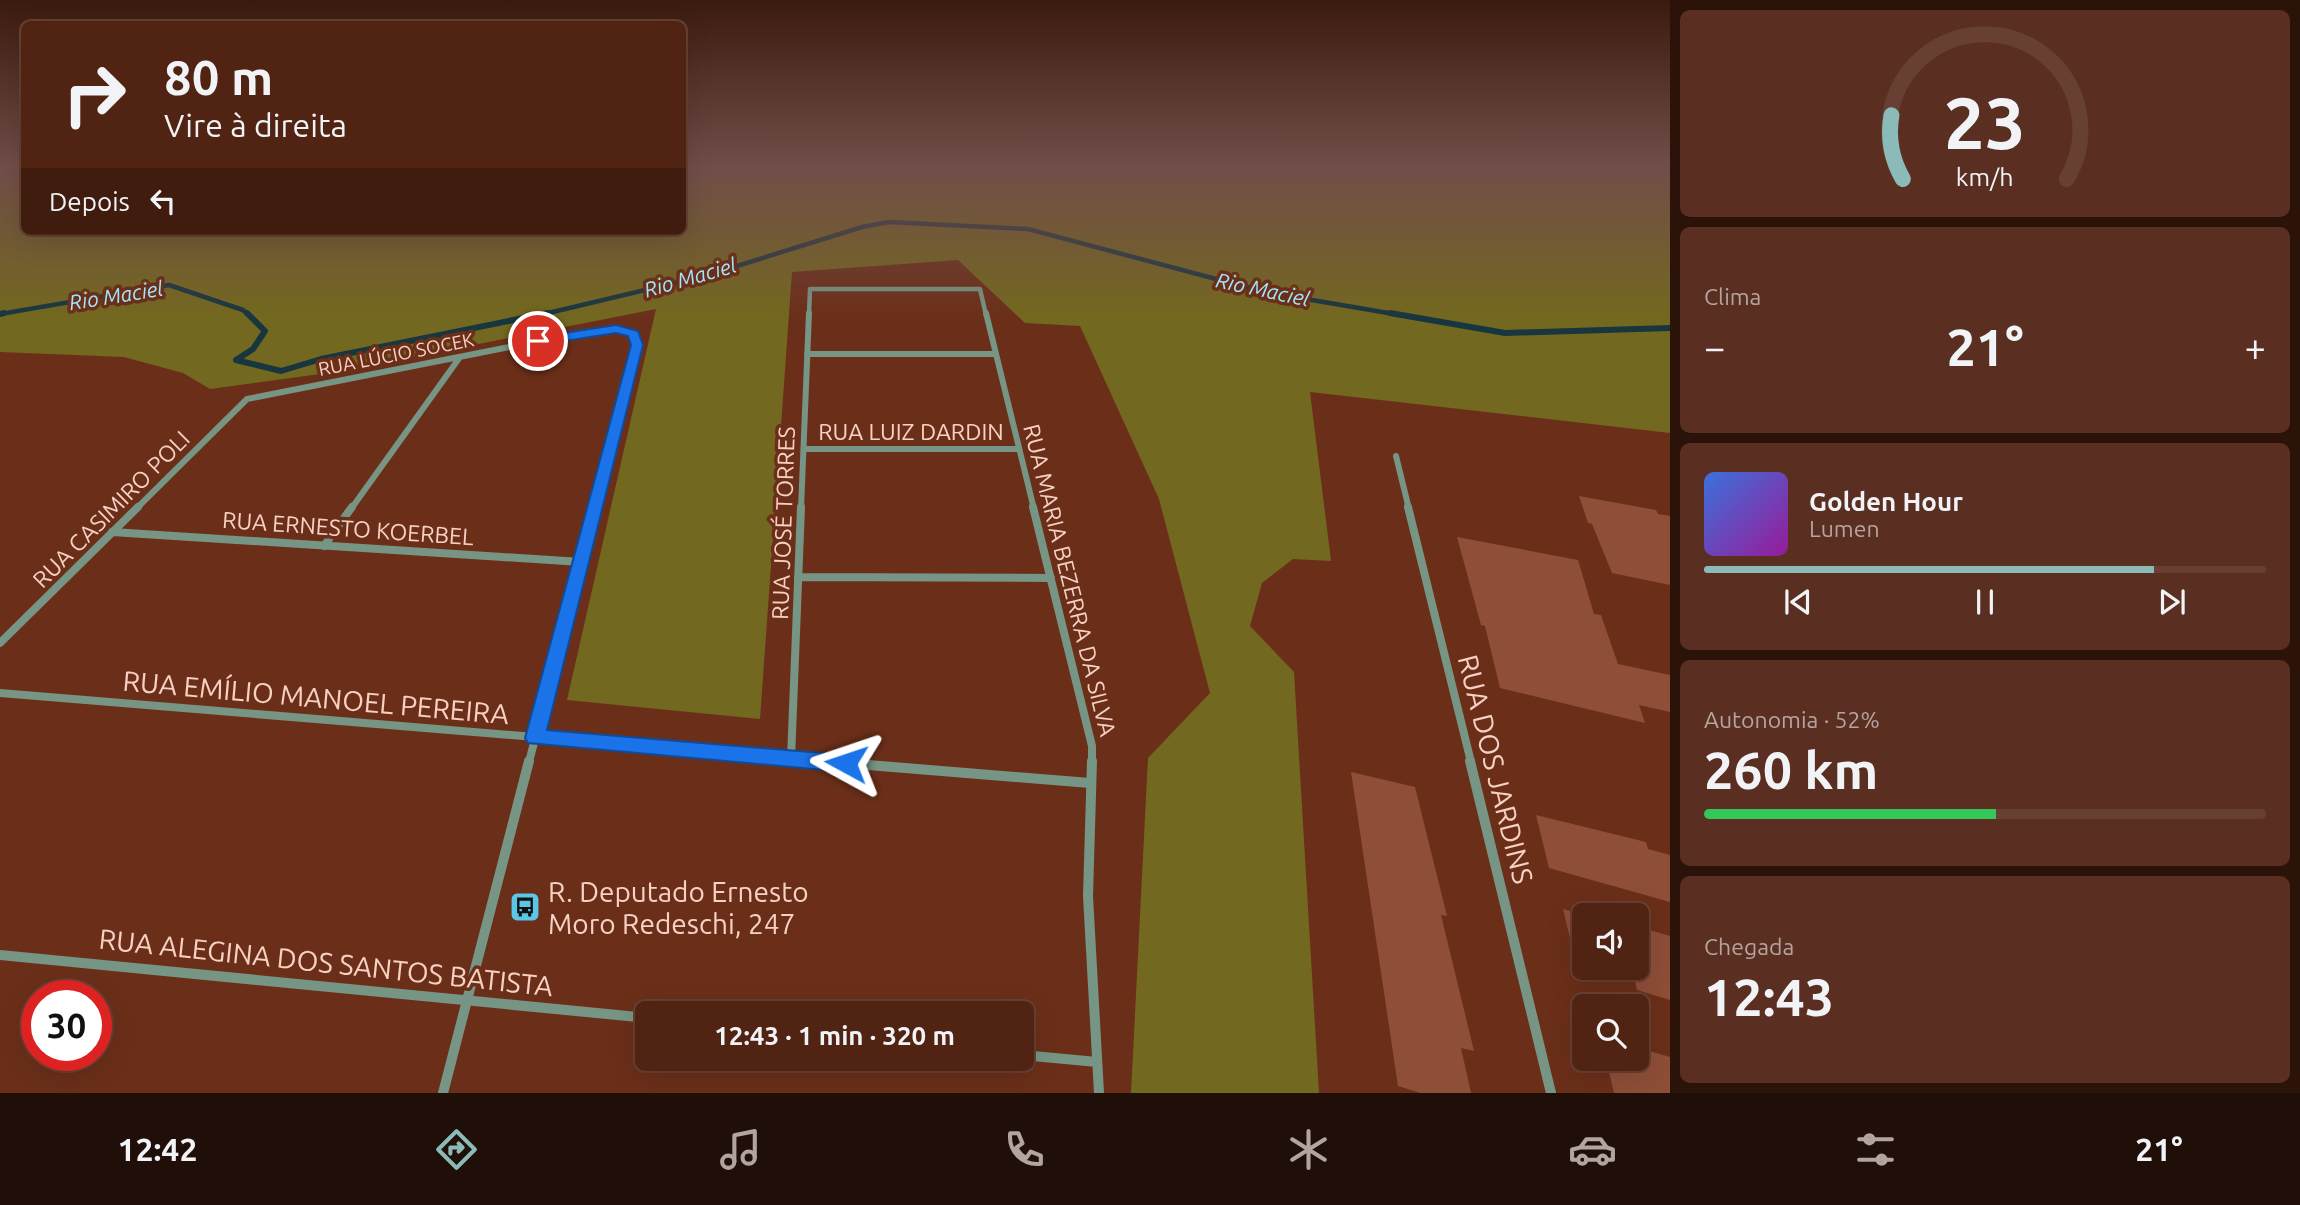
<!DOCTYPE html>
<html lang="pt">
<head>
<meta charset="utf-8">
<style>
  :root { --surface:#502313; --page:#5a2f21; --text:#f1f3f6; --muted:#b4a4a0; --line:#674033; --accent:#8bbbb9 }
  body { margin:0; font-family:Ubuntu,sans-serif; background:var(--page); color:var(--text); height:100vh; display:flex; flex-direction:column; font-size:26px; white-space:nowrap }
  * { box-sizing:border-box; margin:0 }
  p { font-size:23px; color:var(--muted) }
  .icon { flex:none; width:38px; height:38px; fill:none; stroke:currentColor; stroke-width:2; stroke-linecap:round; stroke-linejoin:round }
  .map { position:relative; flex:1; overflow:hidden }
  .panel { display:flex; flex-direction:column; gap:10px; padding:10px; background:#2c130a; width:630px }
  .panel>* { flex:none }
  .top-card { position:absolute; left:21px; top:21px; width:665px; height:214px; border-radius:10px; box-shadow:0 7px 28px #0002,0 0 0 2px var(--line); background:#502313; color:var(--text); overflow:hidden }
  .controls { position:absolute; left:1572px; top:903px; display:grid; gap:14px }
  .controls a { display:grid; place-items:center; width:77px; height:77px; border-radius:10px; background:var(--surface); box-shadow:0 7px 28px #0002,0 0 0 2px var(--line); font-size:35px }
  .speed { position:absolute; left:21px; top:980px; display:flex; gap:14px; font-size:35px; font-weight:700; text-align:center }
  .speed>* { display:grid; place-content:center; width:91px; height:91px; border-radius:50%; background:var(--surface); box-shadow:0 7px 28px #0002,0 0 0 2px var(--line); line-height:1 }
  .speed .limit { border:10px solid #d22; background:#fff; color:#111 }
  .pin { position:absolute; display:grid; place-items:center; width:60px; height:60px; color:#fff; margin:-30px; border:4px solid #fff; border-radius:50%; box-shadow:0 2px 7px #0007 }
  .me { position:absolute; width:77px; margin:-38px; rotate:275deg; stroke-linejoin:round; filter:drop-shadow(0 0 5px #0008) }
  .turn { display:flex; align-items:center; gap:24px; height:147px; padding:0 28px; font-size:32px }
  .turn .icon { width:91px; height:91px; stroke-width:2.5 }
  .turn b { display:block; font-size:49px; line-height:60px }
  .then { display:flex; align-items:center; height:66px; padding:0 28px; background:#0003; gap:14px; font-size:26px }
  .big { font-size:52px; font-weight:600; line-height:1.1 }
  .panel .widget { flex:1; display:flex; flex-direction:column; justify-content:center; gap:10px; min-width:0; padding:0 24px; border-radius:10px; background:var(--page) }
  .panel .dial { align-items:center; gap:0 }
  .dial svg { height:182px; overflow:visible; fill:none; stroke:var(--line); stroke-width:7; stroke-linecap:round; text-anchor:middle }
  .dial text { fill:var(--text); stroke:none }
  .song { display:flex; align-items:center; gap:21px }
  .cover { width:84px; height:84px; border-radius:10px; background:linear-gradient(135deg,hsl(220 70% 55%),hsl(300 70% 35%)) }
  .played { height:7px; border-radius:4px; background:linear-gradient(90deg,var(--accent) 80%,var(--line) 80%) }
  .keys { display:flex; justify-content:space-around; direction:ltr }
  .heat { display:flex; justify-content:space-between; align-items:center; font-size:38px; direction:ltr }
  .charge { height:10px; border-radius:5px; background:linear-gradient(90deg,#34c759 52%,var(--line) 0) }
  .trip { position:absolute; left:635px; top:1001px; width:399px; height:70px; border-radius:10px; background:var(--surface); box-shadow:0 7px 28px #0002,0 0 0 2px var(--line); font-weight:600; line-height:70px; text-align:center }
  .tabs { display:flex; height:112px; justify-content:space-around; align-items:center; background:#200e08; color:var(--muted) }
  .tabs .icon { width:49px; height:49px }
  .tabs .selected { color:var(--accent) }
  .tabs b { font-size:32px; color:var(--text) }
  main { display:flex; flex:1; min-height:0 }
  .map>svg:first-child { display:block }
  .green { fill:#73681f }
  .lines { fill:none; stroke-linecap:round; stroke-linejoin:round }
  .stream-far1 { stroke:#18363f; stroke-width:4.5 }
  .stream { stroke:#18363f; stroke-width:6 }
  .building { fill:#8e4e38 }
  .street-far3 { stroke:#779584; stroke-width:4.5 }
  .street-far2 { stroke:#779584; stroke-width:6 }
  .street-far1 { stroke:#779584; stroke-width:8 }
  .street { stroke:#779584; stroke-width:10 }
  .route { fill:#1a73e8; stroke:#114b97; stroke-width:2 }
  .labels { text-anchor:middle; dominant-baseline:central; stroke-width:7; stroke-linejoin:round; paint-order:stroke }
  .far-street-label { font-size:19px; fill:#f7d1c4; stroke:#6b2f19 }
  .far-water-label { font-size:21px; font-style:italic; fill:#a0e7fe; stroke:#6b2f19 }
  .street-label { font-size:23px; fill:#f7d1c4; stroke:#6b2f19 }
  .near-street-label { font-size:28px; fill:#f7d1c4; stroke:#6b2f19 }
  .near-poi-label { font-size:28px; fill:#f7d1c4; stroke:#6b2f19; text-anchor:start }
</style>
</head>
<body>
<main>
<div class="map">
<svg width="1670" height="1093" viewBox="0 0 1670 1093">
  <rect width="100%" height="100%" fill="#6b2f19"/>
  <path class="green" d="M0 166H24V231H682L683 166H1670V433L1310 392 1331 561 1293 559 1262 583 1250 626 1294 672 1319 1093H1131L1148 758 1210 693 1159 499 1080 326 1025 323 958 260 792 272 760 719 567 700 656 309 342 371 210 389 183 373 124 357 0 352Z"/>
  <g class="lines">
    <path class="stream-far1" d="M0 314 169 285 243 310 248 315
      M540 315 708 275 862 227 889 222 1028 229 1265 292 1400 315"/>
    <path class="stream" d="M247 313 265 331 253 349 236 360 281 371 321 359 548 313
      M1390 313 1505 333 1670 328
      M0 314 4 313"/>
  </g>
  <path class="building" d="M1579 496 1656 510 1658 514 1670 516V585L1612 573 1592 524 1588 523Z
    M1457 537 1578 560 1594 614 1601 615 1618 664 1670 675V712L1639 705 1645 723 1500 688 1485 626 1481 625Z
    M1351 772 1415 787 1447 916 1441 915 1474 1051 1461 1048 1471 1093H1421L1398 1086Z
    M1536 815 1646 842 1648 849 1670 855V902L1549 868Z
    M1563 909 1584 915V967L1577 968Z
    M1636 926 1670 936V1000L1637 990 1632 968H1636Z
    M1636 1047 1670 1057V1093H1614L1606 1059H1636Z"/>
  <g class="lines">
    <path class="street-far3" d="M809 315 810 289H980L986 315"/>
    <path class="street-far2" d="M986 313 1034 509
      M807 354H996
      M804 449H1019
      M1396 456 1409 509
      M136 509 247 399 585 332 616 329 634 334 637 345 594 509
      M351 509 460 357
      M801 509 809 313"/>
    <path class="street-far1" d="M1033 507 1092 746V762
      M1408 507 1471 762
      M112 532 581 562
      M324 546 352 507
      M798 577 1051 578
      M0 643 138 507
      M0 693 840 762
      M791 759 801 507
      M529 762 595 507"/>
    <path class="street" d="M819 761 1090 783
      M1092 761 1088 896 1099 1093
      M1470 761 1551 1093
      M0 955 648 1018
      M1022 1055 1097 1062
      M443 1093 529 761"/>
  </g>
  <linearGradient id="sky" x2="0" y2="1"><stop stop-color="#3b1a0e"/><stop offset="0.52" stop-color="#714d49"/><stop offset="1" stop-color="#714d49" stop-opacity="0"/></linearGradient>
  <rect width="1670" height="319" fill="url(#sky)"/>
  <path class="route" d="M616 325 638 331 643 345 547 730 846 755 853 757 856 763 853 769 846 772 528 743 525 738 631 345 628 336 616 333 538 345 532 341 538 337Z"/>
  <defs>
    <g id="bus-square" transform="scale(1.575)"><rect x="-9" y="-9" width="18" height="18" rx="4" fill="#5bc7e7" stroke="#6b2f19"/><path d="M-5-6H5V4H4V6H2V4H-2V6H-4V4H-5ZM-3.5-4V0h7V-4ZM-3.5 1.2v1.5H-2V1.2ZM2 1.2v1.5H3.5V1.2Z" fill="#111"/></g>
  </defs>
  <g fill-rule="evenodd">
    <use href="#bus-square" x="525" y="907"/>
  </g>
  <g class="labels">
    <g class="far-street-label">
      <text transform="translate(396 354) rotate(-11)">RUA LÚCIO SOCEK</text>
    </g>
    <g class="far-water-label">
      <text transform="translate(690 277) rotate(-16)">Rio Maciel</text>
      <text transform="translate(1263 289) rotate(12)">Rio Maciel</text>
      <text transform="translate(116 295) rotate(-9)">Rio Maciel</text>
    </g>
    <g class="street-label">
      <text x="911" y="431">RUA LUIZ DARDIN</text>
      <text transform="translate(111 509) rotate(-45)">RUA CASIMIRO POLI</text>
      <text transform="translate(783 523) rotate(-88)">RUA JOSÉ TORRES</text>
      <text transform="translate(348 528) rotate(4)">RUA ERNESTO KOERBEL</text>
      <text transform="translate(1070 580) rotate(76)">RUA MARIA BEZERRA DA SILVA</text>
    </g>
    <g class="near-street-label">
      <text transform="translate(316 697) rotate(5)">RUA EMÍLIO MANOEL PEREIRA</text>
      <text transform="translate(1496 769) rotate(76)">RUA DOS JARDINS</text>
      <text transform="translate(326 962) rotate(6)">RUA ALEGINA DOS SANTOS BATISTA</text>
    </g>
    <g class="near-poi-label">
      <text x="548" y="891">R. Deputado Ernesto<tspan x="548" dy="32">Moro Redeschi, 247</tspan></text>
    </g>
  </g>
</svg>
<div class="controls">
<a><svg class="icon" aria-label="sound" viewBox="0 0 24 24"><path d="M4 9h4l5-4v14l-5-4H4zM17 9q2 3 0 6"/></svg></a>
<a><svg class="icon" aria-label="search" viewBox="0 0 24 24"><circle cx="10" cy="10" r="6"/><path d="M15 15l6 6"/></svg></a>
</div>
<div class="speed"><div class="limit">30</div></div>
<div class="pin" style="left:538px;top:341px;background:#d93025"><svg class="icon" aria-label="arrive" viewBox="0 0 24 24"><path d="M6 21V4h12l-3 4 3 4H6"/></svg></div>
<svg class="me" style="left:846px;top:763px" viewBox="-20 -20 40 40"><path d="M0-17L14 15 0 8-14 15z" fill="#1a73e8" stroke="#fff" stroke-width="4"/></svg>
<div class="trip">12:43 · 1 min · 320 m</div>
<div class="top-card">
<div class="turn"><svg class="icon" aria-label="right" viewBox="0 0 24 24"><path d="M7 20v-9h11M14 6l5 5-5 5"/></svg><div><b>80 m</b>Vire à direita</div></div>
<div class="then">Depois<svg class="icon" aria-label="left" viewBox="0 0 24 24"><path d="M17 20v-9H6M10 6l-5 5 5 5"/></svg></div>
</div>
</div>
<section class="panel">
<div class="widget dial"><svg viewBox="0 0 100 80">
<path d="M14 69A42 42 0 1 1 86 69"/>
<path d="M14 69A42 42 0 0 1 9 41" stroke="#8bbbb9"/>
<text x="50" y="56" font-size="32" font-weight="700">23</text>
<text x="50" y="72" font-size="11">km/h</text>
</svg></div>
<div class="widget"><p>Clima</p>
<div class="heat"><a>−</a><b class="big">21°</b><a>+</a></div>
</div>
<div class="widget">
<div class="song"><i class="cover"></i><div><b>Golden Hour</b><p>Lumen</p></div></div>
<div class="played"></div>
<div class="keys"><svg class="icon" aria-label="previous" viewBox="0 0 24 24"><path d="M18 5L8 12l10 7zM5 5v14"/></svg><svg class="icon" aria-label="pause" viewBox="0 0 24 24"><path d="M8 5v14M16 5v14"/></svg><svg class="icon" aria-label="next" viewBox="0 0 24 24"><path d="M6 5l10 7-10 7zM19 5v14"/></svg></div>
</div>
<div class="widget"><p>Autonomia · 52%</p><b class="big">260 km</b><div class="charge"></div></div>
<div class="widget"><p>Chegada</p><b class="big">12:43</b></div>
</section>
</main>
<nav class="tabs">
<b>12:42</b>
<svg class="icon selected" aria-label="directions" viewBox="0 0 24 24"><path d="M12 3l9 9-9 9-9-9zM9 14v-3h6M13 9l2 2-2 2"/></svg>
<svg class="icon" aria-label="music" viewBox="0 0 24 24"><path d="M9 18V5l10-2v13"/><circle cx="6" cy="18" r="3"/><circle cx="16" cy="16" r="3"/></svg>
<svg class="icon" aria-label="phone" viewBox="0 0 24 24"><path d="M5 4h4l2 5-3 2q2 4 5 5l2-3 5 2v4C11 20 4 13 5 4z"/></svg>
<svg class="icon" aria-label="climate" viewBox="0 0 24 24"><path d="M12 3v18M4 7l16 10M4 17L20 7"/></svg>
<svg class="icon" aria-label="car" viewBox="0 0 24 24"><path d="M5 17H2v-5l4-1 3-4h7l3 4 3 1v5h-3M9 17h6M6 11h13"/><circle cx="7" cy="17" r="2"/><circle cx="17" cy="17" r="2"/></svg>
<svg class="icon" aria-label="filters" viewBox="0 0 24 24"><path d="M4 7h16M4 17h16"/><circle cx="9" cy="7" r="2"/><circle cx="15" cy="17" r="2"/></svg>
<b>21°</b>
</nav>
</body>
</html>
